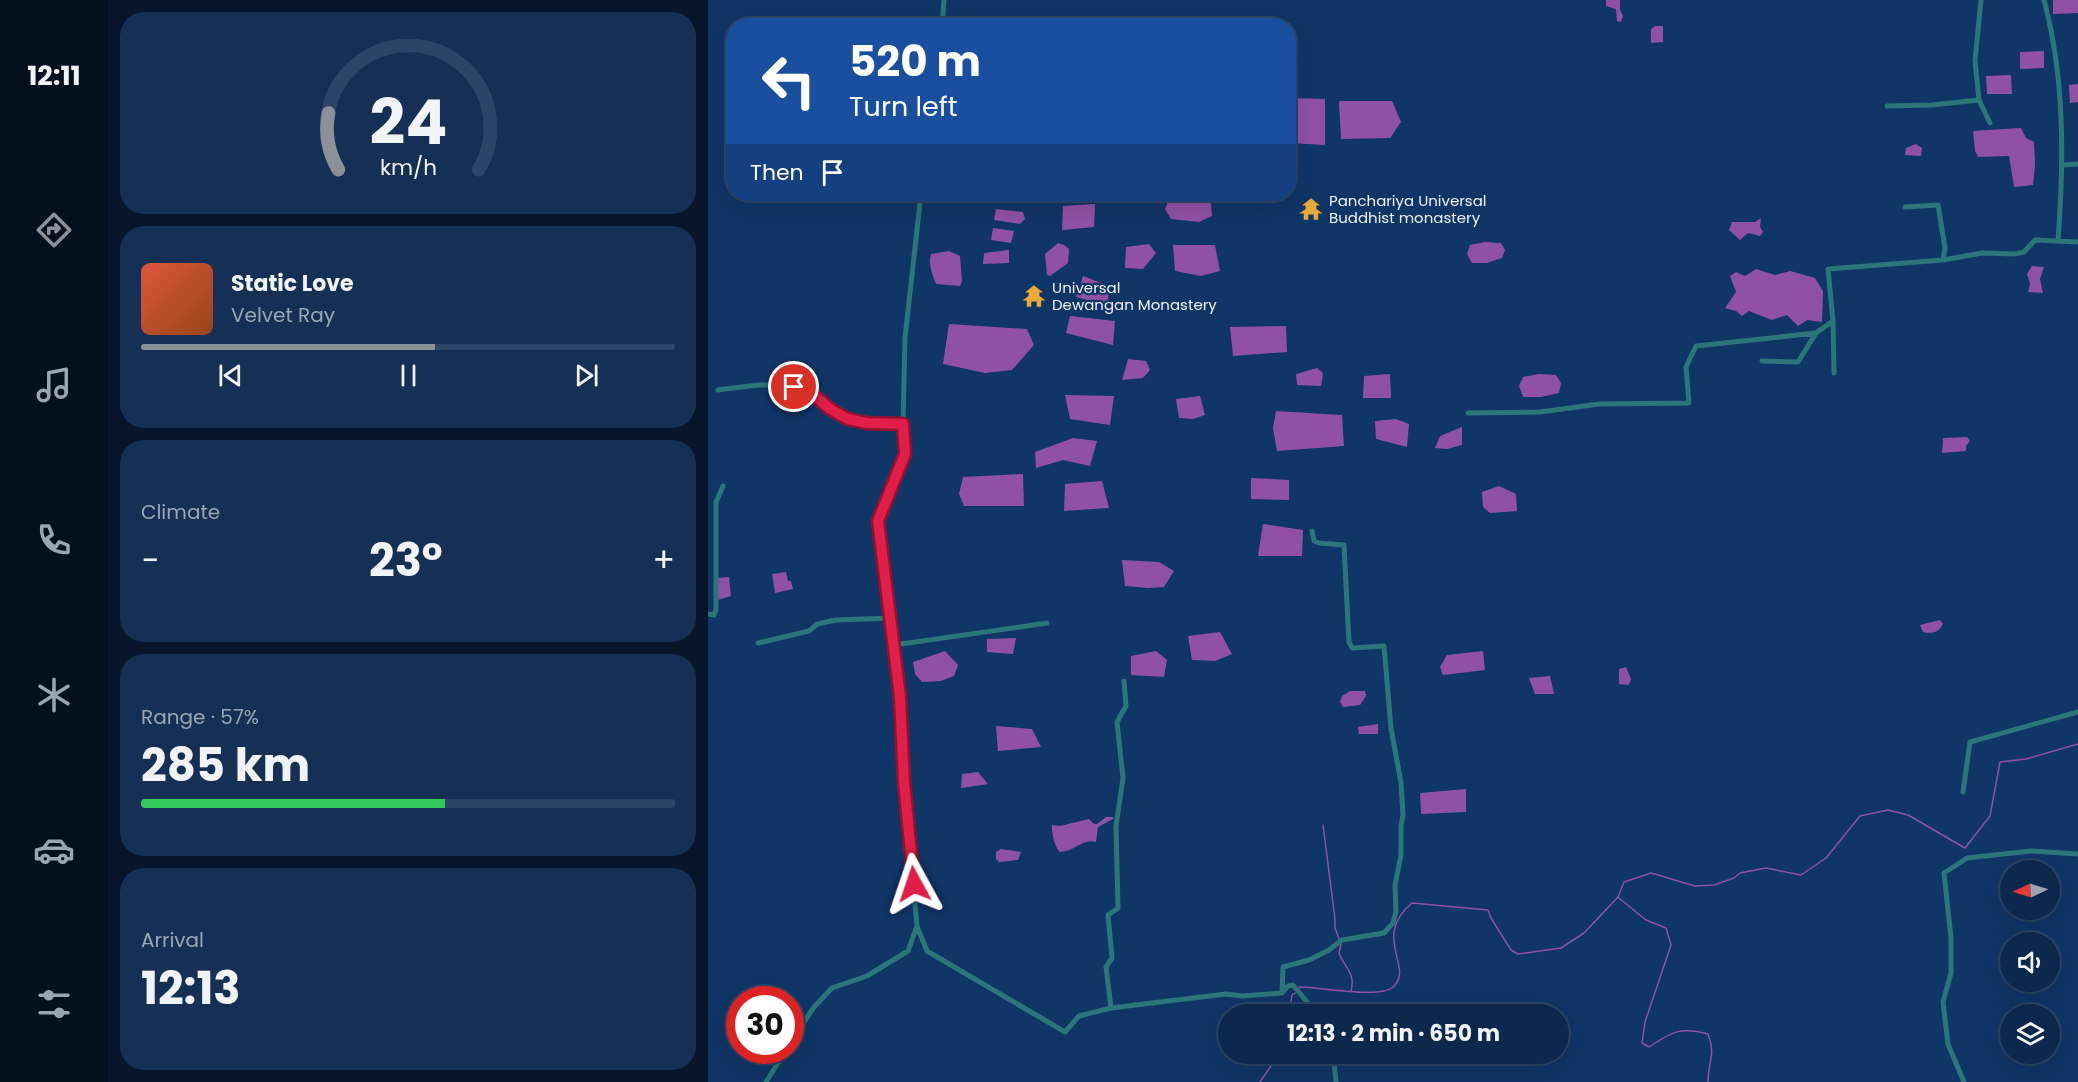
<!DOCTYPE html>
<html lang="en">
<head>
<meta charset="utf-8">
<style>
  :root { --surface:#0c284d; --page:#153054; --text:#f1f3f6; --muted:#9aa6b6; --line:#2c4465; --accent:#8c9099 }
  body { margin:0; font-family:Poppins,sans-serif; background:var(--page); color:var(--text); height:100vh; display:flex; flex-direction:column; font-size:22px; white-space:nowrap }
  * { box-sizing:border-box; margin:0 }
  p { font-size:20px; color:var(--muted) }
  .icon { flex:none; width:33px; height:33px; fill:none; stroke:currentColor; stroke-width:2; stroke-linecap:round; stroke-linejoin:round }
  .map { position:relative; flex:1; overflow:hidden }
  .side { display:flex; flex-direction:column; gap:12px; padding:12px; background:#07162a; width:600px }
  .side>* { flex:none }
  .top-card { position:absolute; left:18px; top:18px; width:570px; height:183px; border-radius:24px; box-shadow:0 6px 24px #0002,0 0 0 2px var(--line); background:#1a4fa0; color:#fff; overflow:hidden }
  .needle { width:39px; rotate:266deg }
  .tools { position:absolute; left:1292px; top:860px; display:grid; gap:12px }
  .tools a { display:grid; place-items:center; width:60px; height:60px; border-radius:50%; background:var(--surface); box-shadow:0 6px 24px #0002,0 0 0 2px var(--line); font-size:30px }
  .speed { position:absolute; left:18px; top:986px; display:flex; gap:12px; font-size:30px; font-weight:700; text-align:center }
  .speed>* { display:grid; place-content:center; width:78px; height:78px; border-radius:50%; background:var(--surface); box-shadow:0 6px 24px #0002,0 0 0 2px var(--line); line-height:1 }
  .speed .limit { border:9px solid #d22; background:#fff; color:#111 }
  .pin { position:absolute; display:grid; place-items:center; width:51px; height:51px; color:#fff; margin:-26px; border:3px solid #fff; border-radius:50%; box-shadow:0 2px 6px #0007 }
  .me { position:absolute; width:66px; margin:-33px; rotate:355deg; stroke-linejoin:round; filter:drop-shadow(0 0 4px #0008) }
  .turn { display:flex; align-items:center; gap:21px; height:126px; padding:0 24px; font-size:27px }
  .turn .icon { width:78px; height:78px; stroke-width:2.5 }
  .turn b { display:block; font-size:42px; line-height:51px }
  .then { display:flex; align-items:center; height:57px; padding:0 24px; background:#0003; gap:12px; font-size:22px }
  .big { font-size:45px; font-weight:700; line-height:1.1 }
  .side .tile { flex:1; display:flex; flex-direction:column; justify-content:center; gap:9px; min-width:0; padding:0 21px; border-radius:24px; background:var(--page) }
  .side .dial { align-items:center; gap:0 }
  .dial svg { height:156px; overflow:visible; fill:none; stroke:var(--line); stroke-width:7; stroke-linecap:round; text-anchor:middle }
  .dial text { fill:var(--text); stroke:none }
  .song { display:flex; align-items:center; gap:18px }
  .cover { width:72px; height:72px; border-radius:9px; background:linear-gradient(135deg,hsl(10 70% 55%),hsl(20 70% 35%)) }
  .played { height:6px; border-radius:3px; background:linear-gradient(90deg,var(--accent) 55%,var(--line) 55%) }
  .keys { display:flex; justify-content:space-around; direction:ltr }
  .heat { display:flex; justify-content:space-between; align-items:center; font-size:33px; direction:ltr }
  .charge { height:9px; border-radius:4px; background:linear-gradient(90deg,#34c759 57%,var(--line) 0) }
  .trip { position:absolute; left:510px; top:1004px; width:351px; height:60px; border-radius:30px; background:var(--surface); box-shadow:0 6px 24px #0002,0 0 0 2px var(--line); font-weight:700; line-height:60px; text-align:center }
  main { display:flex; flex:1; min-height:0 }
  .tabs { display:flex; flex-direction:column; width:108px; justify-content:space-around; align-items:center; background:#05101f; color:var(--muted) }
  .tabs .icon { width:42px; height:42px }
  .tabs .active { color:var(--accent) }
  .tabs b { font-size:27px; color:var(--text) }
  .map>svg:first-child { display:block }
  .water { fill:#9051a5 }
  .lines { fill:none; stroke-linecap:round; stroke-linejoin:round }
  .stream { stroke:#9051a5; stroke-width:1.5 }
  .minor { stroke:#2a7678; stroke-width:5 }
  .route-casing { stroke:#92132f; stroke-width:15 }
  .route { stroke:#e11d48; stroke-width:10 }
  .labels { text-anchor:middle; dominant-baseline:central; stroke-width:4.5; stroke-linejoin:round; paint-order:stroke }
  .poi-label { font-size:15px; fill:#eef2f9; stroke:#103567; text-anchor:start }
</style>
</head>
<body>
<main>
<nav class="tabs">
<b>12:11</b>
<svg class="icon active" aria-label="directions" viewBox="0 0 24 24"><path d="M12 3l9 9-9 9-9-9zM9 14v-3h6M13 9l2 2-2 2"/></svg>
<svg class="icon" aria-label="music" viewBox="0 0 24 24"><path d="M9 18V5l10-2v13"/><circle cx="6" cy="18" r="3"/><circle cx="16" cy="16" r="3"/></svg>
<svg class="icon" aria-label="phone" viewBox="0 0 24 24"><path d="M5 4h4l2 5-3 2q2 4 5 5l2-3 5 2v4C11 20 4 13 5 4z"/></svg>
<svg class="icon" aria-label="climate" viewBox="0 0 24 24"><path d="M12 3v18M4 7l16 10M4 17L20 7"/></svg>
<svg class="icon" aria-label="car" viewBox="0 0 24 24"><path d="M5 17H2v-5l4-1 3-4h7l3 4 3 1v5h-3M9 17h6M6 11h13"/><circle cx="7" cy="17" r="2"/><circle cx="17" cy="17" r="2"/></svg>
<svg class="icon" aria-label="filters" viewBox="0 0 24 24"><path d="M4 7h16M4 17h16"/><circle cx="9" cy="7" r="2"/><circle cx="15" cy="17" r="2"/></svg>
</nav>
<section class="side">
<div class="tile dial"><svg viewBox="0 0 100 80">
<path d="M14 69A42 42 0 1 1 86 69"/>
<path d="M14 69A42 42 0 0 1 9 40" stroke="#8c9099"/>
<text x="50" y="56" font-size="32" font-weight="700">24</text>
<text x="50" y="72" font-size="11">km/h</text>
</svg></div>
<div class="tile">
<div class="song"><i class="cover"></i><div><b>Static Love</b><p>Velvet Ray</p></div></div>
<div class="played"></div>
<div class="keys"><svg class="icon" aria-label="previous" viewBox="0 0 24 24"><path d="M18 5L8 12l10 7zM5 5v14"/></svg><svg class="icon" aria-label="pause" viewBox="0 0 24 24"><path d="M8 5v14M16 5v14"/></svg><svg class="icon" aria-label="next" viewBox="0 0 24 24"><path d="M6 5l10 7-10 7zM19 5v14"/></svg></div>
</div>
<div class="tile"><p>Climate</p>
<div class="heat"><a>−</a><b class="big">23°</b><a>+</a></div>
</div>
<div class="tile"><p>Range · 57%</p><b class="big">285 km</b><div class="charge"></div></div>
<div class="tile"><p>Arrival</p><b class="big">12:13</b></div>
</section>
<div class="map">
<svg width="1370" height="1082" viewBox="0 0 1370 1082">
  <rect width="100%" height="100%" fill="#103567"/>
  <path class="water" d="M898 0H912V10L915 16 913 22 909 21 908 9 898 6Z
    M1345 0H1370V13L1345 14Z
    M313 18 457 20V26H313Z
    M947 26H955V42L943 43V29Z
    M1336 51V68L1312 69V52Z
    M1303 75 1304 94H1279L1278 76Z
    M1370 84V102L1362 103 1361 85Z
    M581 98 617 99V145L581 143Z
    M631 101H684L693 122 682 138 633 139Z
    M1313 128 1318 138 1326 142 1327 165 1325 185 1306 187 1301 156 1270 157 1267 151 1265 131Z
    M1208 144 1214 148 1213 156 1197 155 1198 148Z
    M502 194 504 216 491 222 463 219 457 209 462 197Z
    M387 204 386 227 354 230 355 206Z
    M288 209 315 212 317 219 312 224 286 220Z
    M1053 218 1052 227 1055 232 1052 236 1040 233 1032 240 1021 230 1024 222H1047Z
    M285 228 306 231 303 243 283 240Z
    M777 242 793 243 797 250 794 258 779 263H764L759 254 762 245Z
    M350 243 356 245 361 249 360 263 342 276 339 275 337 254Z
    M441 244 448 253 435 269 417 268 418 247Z
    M465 245H507L512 271 493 276 467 271Z
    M301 250V263L275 264 276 253Z
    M241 251 252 256 254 281 252 286 228 284C224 274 220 264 223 254Z
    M1324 266 1336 267 1332 279 1335 293 1320 292 1322 284 1319 274Z
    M1048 269 1067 275 1082 271 1107 278 1115 291 1114 322 1099 320 1090 326 1079 315 1064 320 1041 311 1034 316 1028 311 1017 308 1028 292 1022 276 1028 272 1037 276Z
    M375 276 401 286 400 302H387L368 297Z
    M362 316 407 321 405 345 358 333Z
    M241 324 319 329 326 345 304 370 277 373 235 364Z
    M578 326 579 352 525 356 522 327Z
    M420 359 438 361 442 370 435 378 414 380Z
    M609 368 615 373 613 386 589 385 588 374Z
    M682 374 683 398H655L656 376Z
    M831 374 848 375 853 383 851 393 833 397H815L811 386 815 377Z
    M357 395 406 396 402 425 362 419Z
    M492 396 497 415 485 419 471 418 468 399Z
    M568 411 634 415 636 446 569 451 565 428Z
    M688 419 701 424 699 447 668 439 667 421Z
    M754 427V445L739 449 727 448 732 436Z
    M1259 437 1262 441 1258 446V451L1234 453 1235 438Z
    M365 438 389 441 382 466 355 460 328 468 327 452Z
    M315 474 316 506H256L251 494 255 477Z
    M543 478 581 480V500L543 499Z
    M394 481 401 508 356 511 357 484Z
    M791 486 808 494 809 511 782 513 775 507 774 492Z
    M555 524 595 530 594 556H550Z
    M414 560 451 562 466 571 456 587 440 588 417 586Z
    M78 572 80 581H83L85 589 67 593 64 574Z
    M21 577 23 596 10 600 9 578Z
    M1232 620 1235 624C1230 633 1224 634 1215 632L1212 625Z
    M512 632 524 654 507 661 484 660 480 636Z
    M308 638 305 654 279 652V639Z
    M237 651 250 665 246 676 233 681 214 682 207 674 205 662Z
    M448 651 459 660 456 677 423 675V656Z
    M775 651 777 670 735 675 732 667 739 655Z
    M918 667 923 679 921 685 911 684V669Z
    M842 676 846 694H827L821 678Z
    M642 691H657L658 696 652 705 635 707 632 702 634 696Z
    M670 724V734H651L650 727Z
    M288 726 324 729 333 747 290 751Z
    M270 772 280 784 253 788 254 774Z
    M758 789V812L713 814 712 793Z
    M398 817H405V819L390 827 388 842C374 838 368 851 352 852 347 848 343 831 344 825L352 826 381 819 386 824H389Z
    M293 849 313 852 310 860 291 862 288 859V852Z"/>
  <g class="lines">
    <path class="stream" d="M615 825 627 919V928L631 939
      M911 898 938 920 958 928 963 945 937 1022 934 1043 941 1047C965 1031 972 1027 1000 1034 1008 1055 1000 1062 1000 1082
      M633 944 631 953C636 967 648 973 643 991
      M590 989 592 987C613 987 671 999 685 987 707 968 663 937 704 903L780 910 783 918 803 950 810 954 853 948 876 933 910 897 916 882 943 873 987 886 1006 885 1026 878 1032 873 1058 868 1093 875 1118 858 1152 816 1180 810 1200 815 1257 848 1282 816 1292 762 1318 759 1370 744
      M581 1014 584 995 587 993
      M552 1082 572 1053"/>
    <path class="minor" d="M1273 0 1267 61 1271 100 1282 123
      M1336 0C1357 78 1356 162 1350 241
      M234 26 236 0
      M1179 106 1224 105 1271 100
      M1354 165 1370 164
      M1197 207 1230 205 1237 248 1235 260
      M1125 321 1126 373
      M1054 361 1090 362 1108 333
      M10 390C34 387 60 382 84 387 106 392 119 411 140 419 156 425 177 423 195 424
      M760 413 832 412 891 404 981 403 978 367 988 346 1108 333 1125 321 1120 269 1235 260 1274 253 1307 254 1316 252 1327 240 1370 242
      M0 614 6 615 8 610V502L15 486
      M50 643 101 631 109 624 128 620 182 618
      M186 645 339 623
      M1255 792 1262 742 1370 712
      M209 926 219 951 357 1032 371 1016 403 1008 518 994 534 996 574 993 575 967 601 960 621 950 634 940 676 933 685 923 688 911 687 885 693 855V826L695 815 693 783 683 728 676 646 644 648 641 642 636 545 611 543 606 541 604 531
      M575 992 580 986 585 985 609 1014
      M403 1008 398 967 404 958 400 915 410 908 408 826 415 778 409 722 418 706 416 681
      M82 1043 106 1007 124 988 159 976 200 951 209 926 196 782 192 697 170 521 197 454 195 424 197 338 213 194
      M625 1053 628 1082
      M58 1082 78 1050
      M1256 1082 1240 1044 1235 1002 1243 973V938L1236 873 1259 858 1323 851 1370 854"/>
  </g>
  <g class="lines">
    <g class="route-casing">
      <path id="route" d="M86 387 106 395 122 409 140 419 159 423 195 424 197 454 170 521 192 697 196 782 206 884"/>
    </g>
    <use href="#route" class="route"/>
  </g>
  <defs>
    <g id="temple-bare" transform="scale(1.8)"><path d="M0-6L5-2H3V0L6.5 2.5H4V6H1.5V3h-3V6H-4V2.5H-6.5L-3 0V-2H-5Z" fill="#eaaa39" stroke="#103567" stroke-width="2.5" paint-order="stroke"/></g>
  </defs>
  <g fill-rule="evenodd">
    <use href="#temple-bare" x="603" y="209"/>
    <use href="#temple-bare" x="326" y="296"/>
  </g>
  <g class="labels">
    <g class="poi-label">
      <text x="621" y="200">Panchariya Universal<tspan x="621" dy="17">Buddhist monastery</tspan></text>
      <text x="344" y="287">Universal<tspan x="344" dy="17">Dewangan Monastery</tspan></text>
    </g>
  </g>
</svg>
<div class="tools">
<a><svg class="needle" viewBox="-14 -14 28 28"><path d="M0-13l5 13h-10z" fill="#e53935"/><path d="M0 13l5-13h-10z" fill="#9aa6b6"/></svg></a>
<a><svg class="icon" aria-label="sound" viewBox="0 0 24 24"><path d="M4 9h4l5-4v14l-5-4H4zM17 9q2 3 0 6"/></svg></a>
<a><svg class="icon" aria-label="layers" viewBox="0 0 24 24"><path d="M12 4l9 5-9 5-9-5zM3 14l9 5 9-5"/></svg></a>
</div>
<div class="speed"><div class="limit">30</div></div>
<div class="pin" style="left:86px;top:387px;background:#d93025"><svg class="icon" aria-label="arrive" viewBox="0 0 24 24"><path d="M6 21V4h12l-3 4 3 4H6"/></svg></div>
<svg class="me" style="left:206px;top:884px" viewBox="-20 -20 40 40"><path d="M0-17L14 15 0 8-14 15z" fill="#e11d48" stroke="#fff" stroke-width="4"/></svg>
<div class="trip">12:13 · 2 min · 650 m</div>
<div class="top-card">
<div class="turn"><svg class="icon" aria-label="left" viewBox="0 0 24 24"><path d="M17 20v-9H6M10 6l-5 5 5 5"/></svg><div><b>520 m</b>Turn left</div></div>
<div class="then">Then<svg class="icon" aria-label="arrive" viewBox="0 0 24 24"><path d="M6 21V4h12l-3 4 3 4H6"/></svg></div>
</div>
</div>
</main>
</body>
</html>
